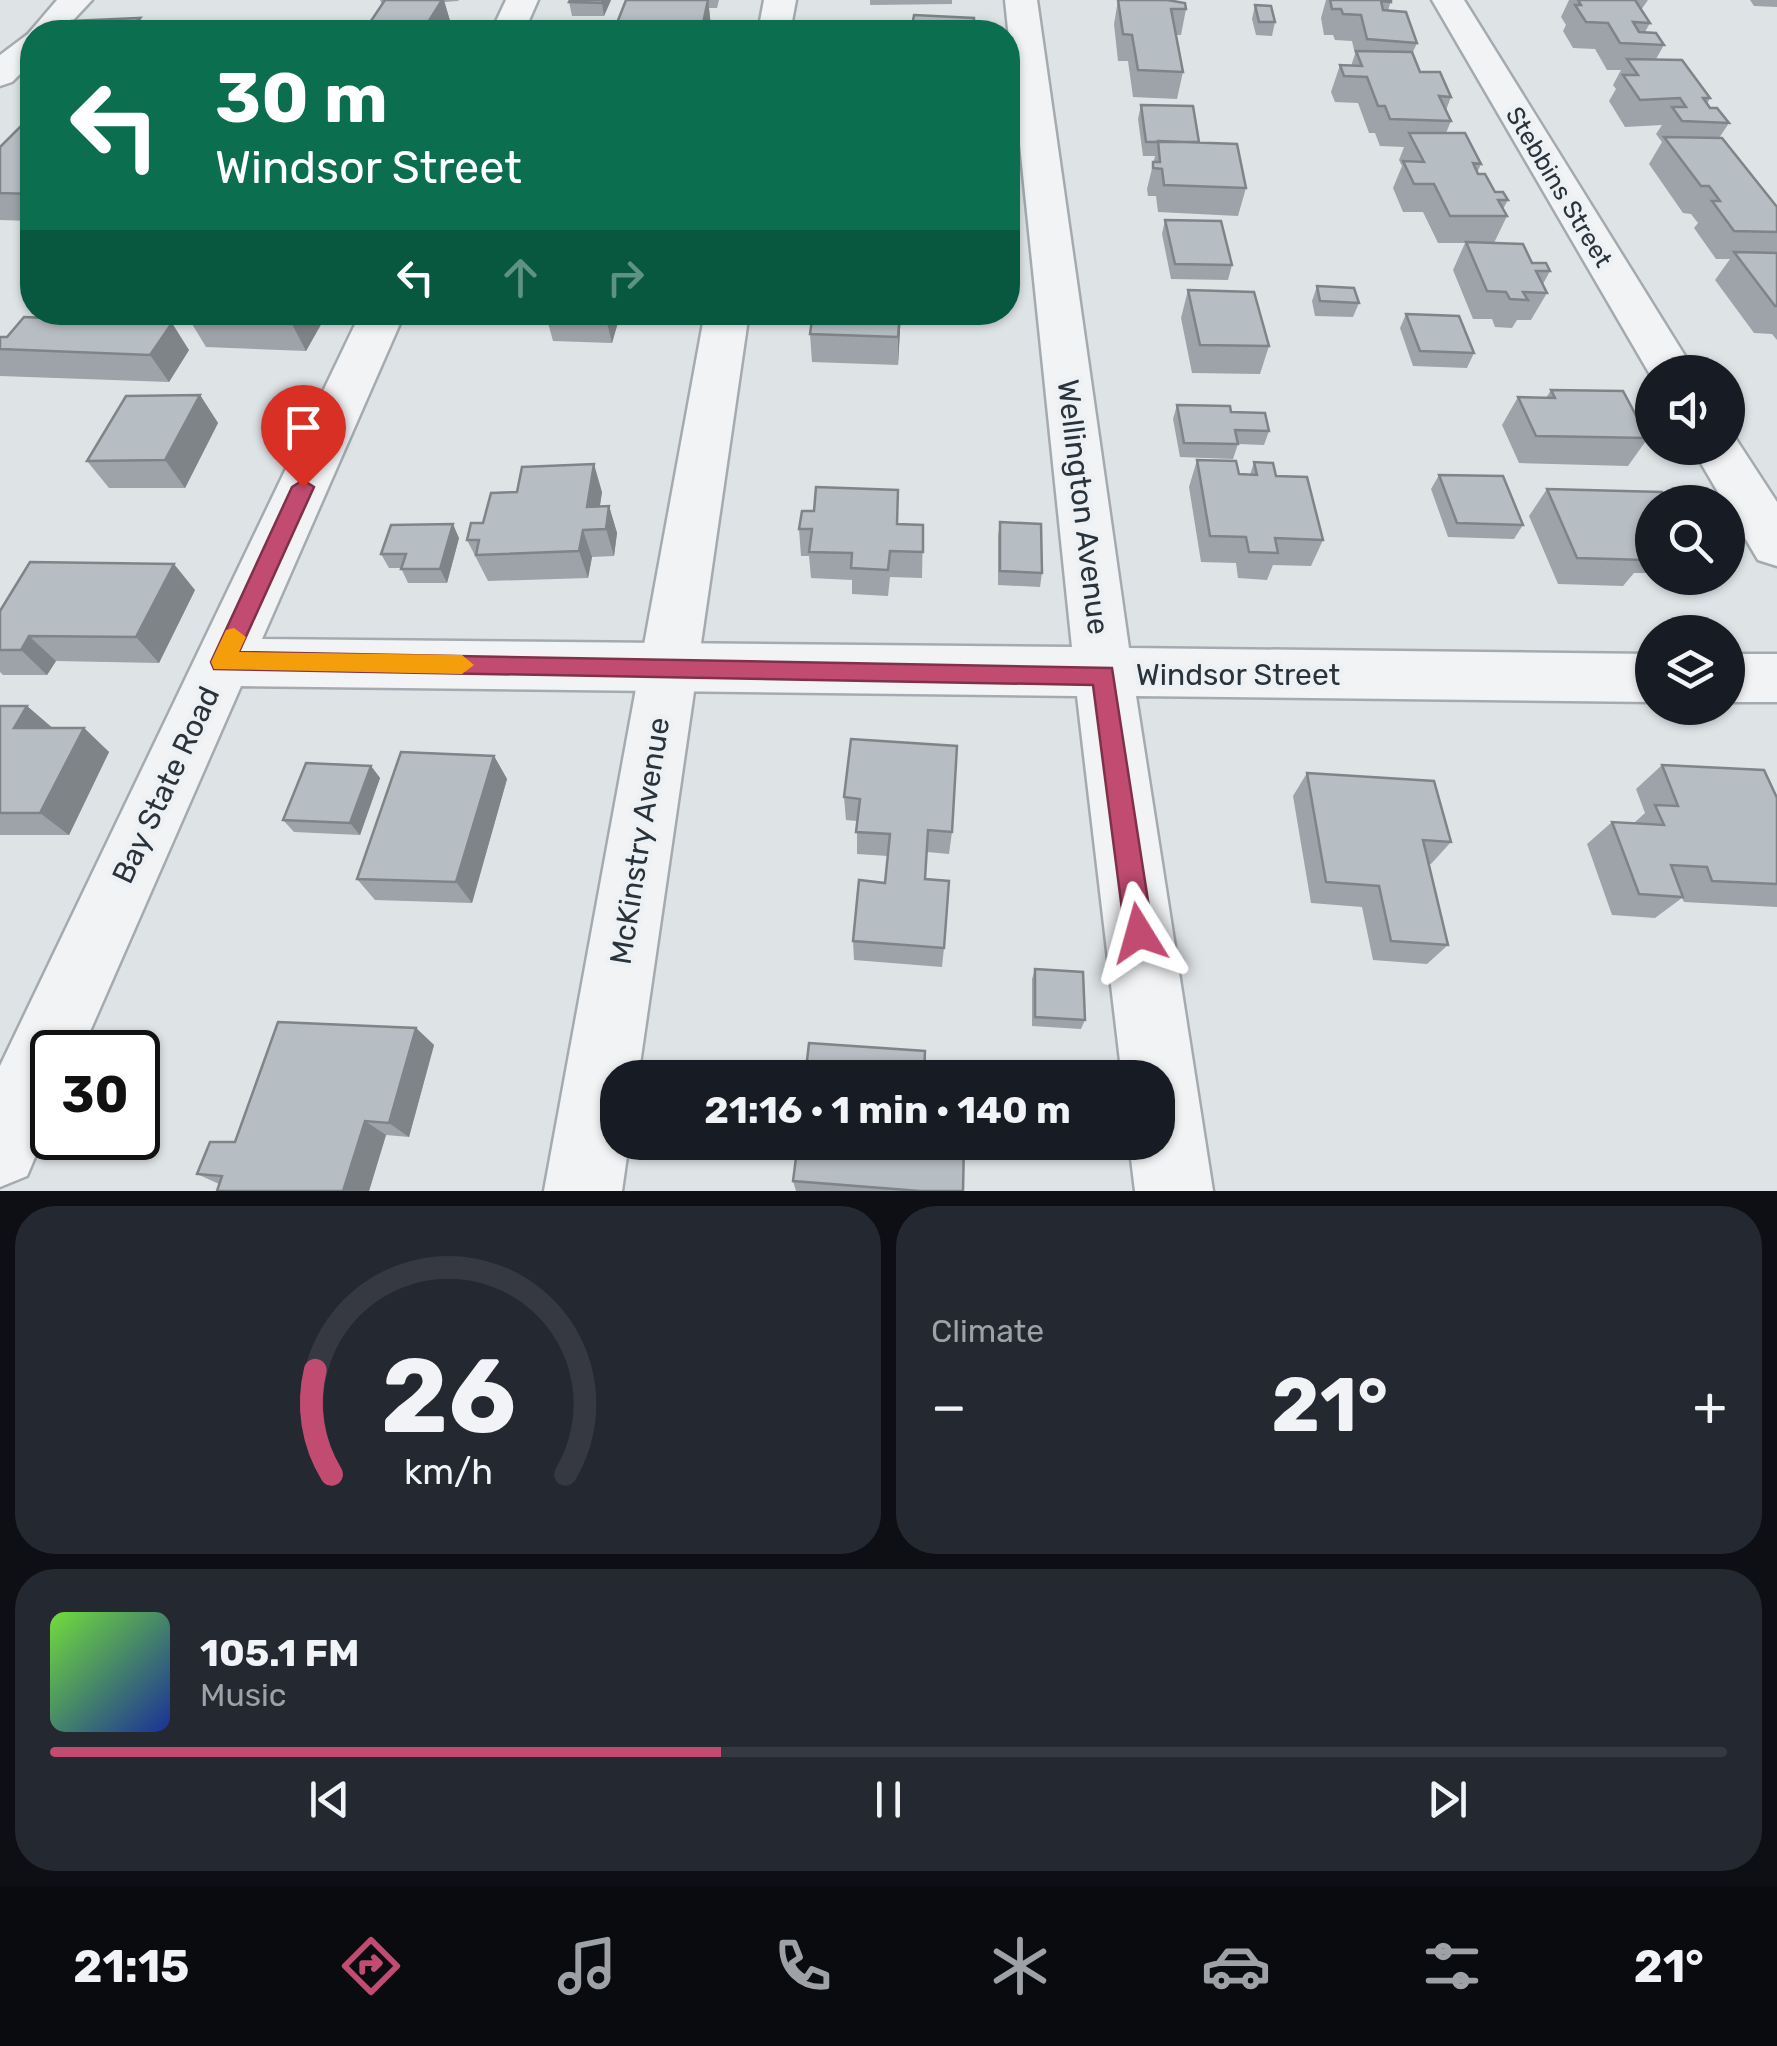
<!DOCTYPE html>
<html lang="en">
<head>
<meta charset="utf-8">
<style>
  :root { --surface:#171b24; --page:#242831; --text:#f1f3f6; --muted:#9ea1a6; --line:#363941; --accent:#c24c71 }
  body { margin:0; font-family:Rubik,sans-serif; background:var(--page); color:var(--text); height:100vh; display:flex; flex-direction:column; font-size:38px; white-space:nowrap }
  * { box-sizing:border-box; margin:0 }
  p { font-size:32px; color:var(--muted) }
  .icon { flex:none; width:55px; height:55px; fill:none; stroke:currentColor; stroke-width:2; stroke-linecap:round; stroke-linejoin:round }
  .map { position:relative; height:1191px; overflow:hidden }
  .sheet { display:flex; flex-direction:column; gap:15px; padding:15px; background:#0d0f14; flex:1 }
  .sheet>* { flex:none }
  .top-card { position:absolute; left:20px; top:20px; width:1000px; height:305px; border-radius:40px; box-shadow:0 2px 8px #0004; background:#0b6e4f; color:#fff; overflow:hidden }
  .fabs { position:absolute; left:1635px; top:355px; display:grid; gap:20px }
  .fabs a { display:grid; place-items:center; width:110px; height:110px; border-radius:50%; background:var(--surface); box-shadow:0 2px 8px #0004; font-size:50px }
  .speed { position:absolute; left:30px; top:1030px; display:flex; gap:20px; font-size:50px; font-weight:700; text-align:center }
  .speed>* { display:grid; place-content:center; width:130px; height:130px; border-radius:50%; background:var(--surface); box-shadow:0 2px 8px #0004; line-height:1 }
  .speed .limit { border:5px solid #111; border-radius:15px; background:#fff; color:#111 }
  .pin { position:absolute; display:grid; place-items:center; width:85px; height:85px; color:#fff; margin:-102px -42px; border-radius:50% 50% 50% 0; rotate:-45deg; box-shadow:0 0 10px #0007 }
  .pin .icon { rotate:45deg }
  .me { position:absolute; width:110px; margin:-55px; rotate:352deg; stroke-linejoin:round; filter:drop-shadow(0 0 8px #0008) }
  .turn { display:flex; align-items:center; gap:35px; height:210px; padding:0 30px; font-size:45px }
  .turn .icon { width:130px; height:130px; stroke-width:2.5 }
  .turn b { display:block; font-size:70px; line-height:85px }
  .lanes { display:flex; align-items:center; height:95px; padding:0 30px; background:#0003; justify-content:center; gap:50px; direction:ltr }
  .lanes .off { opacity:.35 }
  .big { font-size:75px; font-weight:700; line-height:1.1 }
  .sheet .tile { flex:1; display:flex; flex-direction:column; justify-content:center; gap:15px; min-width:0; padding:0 35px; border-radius:40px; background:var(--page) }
  .sheet .dial { align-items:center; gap:0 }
  .dial svg { height:260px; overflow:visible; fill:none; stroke:var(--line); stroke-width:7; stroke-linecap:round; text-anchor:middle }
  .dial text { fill:var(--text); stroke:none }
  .song { display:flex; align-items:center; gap:30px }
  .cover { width:120px; height:120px; border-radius:15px; background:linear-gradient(135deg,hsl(100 70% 55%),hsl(230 70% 35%)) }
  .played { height:10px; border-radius:5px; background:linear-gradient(90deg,var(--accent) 40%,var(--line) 40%) }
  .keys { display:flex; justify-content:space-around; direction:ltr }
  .heat { display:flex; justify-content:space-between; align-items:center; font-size:55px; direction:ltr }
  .sheet .tiles { flex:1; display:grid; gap:15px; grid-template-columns:1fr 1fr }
  .tile:last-child { grid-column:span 2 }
  .trip { position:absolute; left:600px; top:1060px; width:575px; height:100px; border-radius:40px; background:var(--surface); box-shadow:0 2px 8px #0004; font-weight:700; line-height:100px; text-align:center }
  .tab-bar { display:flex; height:160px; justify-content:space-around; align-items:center; background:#090b0e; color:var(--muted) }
  .tab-bar .icon { width:70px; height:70px }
  .tab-bar .active { color:var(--accent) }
  .tab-bar b { font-size:45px; color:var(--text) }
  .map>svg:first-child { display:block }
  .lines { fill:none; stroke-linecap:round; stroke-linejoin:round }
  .minor-casing { stroke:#a4abb0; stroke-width:5 }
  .tertiary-casing { stroke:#a4abb0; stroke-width:5 }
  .minor { fill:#f1f3f5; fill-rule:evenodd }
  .tertiary { fill:#f1f3f5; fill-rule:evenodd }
  .wall { fill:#9da3a8 }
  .shaded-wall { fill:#7f8488 }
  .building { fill:#b6bdc3; stroke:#7f8488; stroke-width:2.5 }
  .route { fill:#c24c71; stroke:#7e3149; stroke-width:2.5 }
  .slow { fill:#f59e0b }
  .labels { text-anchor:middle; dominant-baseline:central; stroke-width:9; stroke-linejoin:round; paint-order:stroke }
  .far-street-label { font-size:25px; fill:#29333c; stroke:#edf1f4 }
  .street-label { font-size:30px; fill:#29333c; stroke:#edf1f4 }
</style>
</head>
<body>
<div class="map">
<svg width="1777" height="1191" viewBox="0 0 1777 1191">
  <rect width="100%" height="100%" fill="#dee3e6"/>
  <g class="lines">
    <g class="minor-casing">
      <path id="minor" d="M57 0H92L62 32H32V62L12 82 0 86V55L28 34Z
        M506 0H538L524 32H491Z
        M1005 0H1037L1129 648 1652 654V702L1136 696 1213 1191H1135L1129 1142H1158V1078H1122L1077 696 241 686 81 1052H52V1117L27 1176 0 1187V1066L361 312H405L262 639 1072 647Z
        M1432 0H1464L1695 372H1652V378Z
        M1728 434 1734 436 1777 502V566L1758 560 1692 448H1728Z
        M1728 654H1777V702H1728Z"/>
    </g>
    <g class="tertiary-casing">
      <path id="tertiary" d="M764 0H796L790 32H758Z
        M705 312H749L638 1078H618V1142H629L622 1191H544Z"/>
    </g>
    <use href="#minor" class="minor"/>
    <use href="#tertiary" class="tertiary"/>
  </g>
  <path class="wall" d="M380 0H459L458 1 444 2 451 24 446 32H357L355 29 369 24 382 4Z
    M570 0H611L604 16H572L569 2Z
    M626 0H719L717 8H709L711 26 710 32H619L617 23Z
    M870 0H952V4L870 5Z
    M1118 0 1186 9 1181 35H1176L1183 72 1177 99 1133 97 1128 61H1118L1114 24Z
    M1326 0H1391L1388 11 1417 43 1412 54 1420 72 1451 97 1446 110 1451 121 1446 133 1481 164 1477 173 1495 192 1508 200 1503 209 1507 216 1494 243 1550 271 1543 284 1547 293 1531 320H1517L1512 328 1495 327 1492 319H1473L1453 270 1465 243H1438L1423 212H1403L1393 188 1402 166 1399 160 1404 147 1380 146 1375 133H1369L1358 103 1335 102 1331 92 1340 65 1351 66 1355 54 1352 41 1335 40 1333 35H1324L1321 18Z
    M1569 0H1648L1641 10 1650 23 1645 32 1664 45 1656 59 1710 98 1707 104 1710 108 1729 123 1719 138 1777 207V340L1772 334 1754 333 1715 280 1730 259H1716L1694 228 1698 223 1691 214 1683 213 1649 164 1662 142 1656 134 1662 125 1625 127 1609 101 1616 89 1613 85 1621 70H1607L1595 49 1573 48 1563 31 1566 25 1561 17Z
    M1750 0H1777V7L1754 6Z
    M1255 5 1275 22 1272 36 1256 35 1252 19Z
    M1141 105 1199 142 1246 188 1238 216 1158 212 1156 196H1148L1147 189 1155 156H1143L1138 119Z
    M32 120V221L0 220V147Z
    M1165 220 1232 265 1228 280 1171 279 1162 234Z
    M1317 286 1359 303 1353 317 1315 316 1312 301Z
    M1188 290 1269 346 1260 374 1192 373 1181 318Z
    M328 312 306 351 206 347 189 319Z
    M545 312H621L612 343 553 341Z
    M901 312 898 365 812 362 810 334Z
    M955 312H1007L1006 316 956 317Z
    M1406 314 1474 353 1467 368 1413 366 1400 328Z
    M0 337 189 350 169 382 0 376Z
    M1551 390 1648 438 1628 466 1519 463 1502 425 1518 397 1546 398Z
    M200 395 218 423 185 488H109L87 461Z
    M1177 405 1231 412 1269 431 1264 445 1238 444 1233 459 1180 457 1173 419Z
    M1197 460 1239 474 1250 475 1254 462 1276 476 1323 540 1311 566 1273 565 1267 580 1238 578 1236 563 1201 562 1189 487Z
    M1439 475 1523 525 1514 539 1448 537 1431 489Z
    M1547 489 1652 502V573H1634L1623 586 1558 584 1529 516Z
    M602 492 600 506H609L617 533 614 556 592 557 588 578 488 581 467 540Z
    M1000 522 1042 573 1040 587 998 585V536Z
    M898 524 923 525 922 578 890 577 888 596 852 594V580L811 578 809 556H801L799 529Z
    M459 538 447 583H408L401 568H389L381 554Z
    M195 590 159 663 56 661 47 675H3L0 672V611Z
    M0 706H27L52 728H84L109 752 69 835H0Z
    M851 739 952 832 949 854 927 852 925 879 944 948 942 967 854 960 853 941 885 883 888 856 857 854V821L846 820 844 797Z
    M494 756 507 779 472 903 375 900 357 879Z
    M1662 765 1777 798V907L1684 902 1682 898 1655 918 1612 915 1587 844 1612 822 1634 823 1645 813 1636 789Z
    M371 766 380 778 360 835 294 832 283 820Z
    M1307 773 1451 842 1431 864H1428L1448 945 1427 964 1373 960 1362 907 1311 903 1293 796Z
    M1035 969 1085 1020 1081 1029 1032 1026V979Z
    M416 1028 434 1045 409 1137 386 1135 369 1191H217L219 1184 197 1174 235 1142Z
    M793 1181 963 1191H796Z"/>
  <path class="shaded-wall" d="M442 0H444L451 24 446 32H422Z
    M603 0H611L604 16 602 3Z
    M708 0 711 26 710 32H704L703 23Z
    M140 18 147 32H126Z
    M298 312H328L306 351 292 324Z
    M606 312H621L612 343 605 315Z
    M900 312H901L898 365V337Z
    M172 323 189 350 169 382 150 355Z
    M200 395 218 423 185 488 165 460Z
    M594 464 602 492 596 530 587 507Z
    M609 506 617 533 614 556 606 529Z
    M453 524 459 538 447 583 440 569Z
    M583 530 592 557 588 578 579 551Z
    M174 564 195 590 159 663 136 637Z
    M29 636 56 661 47 675 21 650Z
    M27 706 55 730 14 728Z
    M84 728 109 752 69 835 40 813Z
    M494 756 507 779 472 903 456 882Z
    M371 766 380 778 360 835 350 823Z
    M416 1028 434 1045 409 1137 389 1123Z
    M365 1121 386 1135 369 1191H343Z"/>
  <path class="building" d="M385 0H442L422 32H362L365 29H355L359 24H369Z
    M570 0H603L602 3 569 2Z
    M626 0H708L703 23H617Z
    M1118 0H1167L1185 3 1186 9H1171L1183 72 1138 70 1132 35 1123 34Z
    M1330 0H1391V2L1381 1 1383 10 1406 12 1417 43 1367 39 1361 15 1343 14 1341 9H1332Z
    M1578 0H1635L1650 23 1633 22 1639 32 1656 33 1664 45 1620 43 1608 23 1586 22 1575 5H1581Z
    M1255 5 1271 6 1275 22H1259Z
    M914 15 974 18V30H983V32H911Z
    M140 18 126 32H59L71 21Z
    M556 25H596L594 32H553Z
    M1356 51 1412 52 1420 72H1440L1451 97 1439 96 1451 121 1390 119 1385 106H1378L1367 77 1344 76 1340 65 1362 66Z
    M1627 59 1682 60 1710 98H1703L1710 108H1717L1729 123 1682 121 1672 107H1686L1680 98 1640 100 1623 75H1638Z
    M1141 105 1193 106 1199 142H1146Z
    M27 120H32V194L0 193V147Z
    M1409 133H1465L1481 164 1473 163 1478 174H1485L1495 192H1503L1508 200H1498L1507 216H1450L1434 184H1414L1403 161 1424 162Z
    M1664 137 1722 138 1777 207V232L1734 231 1712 201H1720L1709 186H1701Z
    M1158 141 1237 144 1246 188 1164 185 1162 169 1153 168V162H1160Z
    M1165 220 1221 221 1232 265 1175 264Z
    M1466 242 1523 244 1532 263H1546L1550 271H1536L1547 293 1523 292 1528 300 1510 299 1506 292 1487 291Z
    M1734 252 1777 253V306H1775Z
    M1317 286 1354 288 1359 303 1320 301Z
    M1188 290 1254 292 1269 346 1200 345Z
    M193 312H298L292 324 189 319Z
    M545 312H606L605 315Z
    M813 312H900L898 337 810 334Z
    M1406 314 1459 316 1474 353 1420 351Z
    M24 317 172 323 150 355 0 349V337H7Z
    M1551 390 1623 391 1648 438 1536 436 1518 397 1555 398Z
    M200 395 165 460 87 461 126 396Z
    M1177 405 1230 406 1231 412 1265 413 1269 431 1235 430 1238 444 1184 443Z
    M1197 460 1236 461 1239 474 1257 475 1254 462 1273 463 1276 476 1307 477 1323 540 1275 538 1278 553 1249 552 1246 537 1210 536Z
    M594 464 587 507 609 506 606 529 583 530 579 551 476 555 479 540H467L471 523H483L491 493 517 492 522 467Z
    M1439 475 1503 476 1523 525 1457 523Z
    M816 487 898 490 897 524 923 525V552L890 551 888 570 851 568 852 553 809 552 812 529H799L802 511H814Z
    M1547 489 1662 492 1668 502H1652V546H1638L1645 560 1577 558Z
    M1000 522 1041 524 1042 573 1000 571Z
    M453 524 440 569H401L406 554H381L391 525Z
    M30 562 174 564 136 637 29 636 21 650H0V611Z
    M0 706H27L14 728H84L40 813H0Z
    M851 739 957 746 952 832 928 830 925 879 949 881 944 948 853 941 859 880 885 883 890 834 856 832 860 799 844 797Z
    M401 752 494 756 456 882 357 879Z
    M306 763 371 766 350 823 283 820Z
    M1662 765 1764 770 1777 798V884L1712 881 1707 867 1671 865 1683 897 1639 894 1612 822 1664 825 1655 805 1678 806Z
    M1307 773 1434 781 1451 842 1423 840 1448 945 1391 941 1379 886 1326 882Z
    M1035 969 1083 972 1085 1020 1035 1017Z
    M278 1022 416 1028 389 1123 365 1121 343 1191H217L222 1176 197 1174 210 1142H235Z
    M809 1043 925 1051 924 1078H805Z
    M798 1142H964L963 1191H920L793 1181Z"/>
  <path class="route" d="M303 480 314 487 239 652 1112 668 1153 933 1149 942 1139 946 1129 942 1125 933 1093 685 214 669 211 662 292 487Z"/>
  <path class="slow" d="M234 628 246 637 239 652 462 655 474 665 462 674 214 669 211 662 226 630Z"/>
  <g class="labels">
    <g class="far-street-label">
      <text transform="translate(1559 187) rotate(59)">Stebbins Street</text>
    </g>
    <g class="street-label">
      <text transform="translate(1083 507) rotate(83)">Wellington Avenue</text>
      <text x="1238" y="675">Windsor Street</text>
      <text transform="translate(166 785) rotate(-65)">Bay State Road</text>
      <text transform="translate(640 841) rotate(-81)">McKinstry Avenue</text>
    </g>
  </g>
</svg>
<div class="fabs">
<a><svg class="icon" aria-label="sound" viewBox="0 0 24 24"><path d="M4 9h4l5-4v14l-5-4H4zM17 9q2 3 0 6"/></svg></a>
<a><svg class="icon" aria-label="search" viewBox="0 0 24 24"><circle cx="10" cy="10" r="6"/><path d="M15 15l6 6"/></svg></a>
<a><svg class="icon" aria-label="layers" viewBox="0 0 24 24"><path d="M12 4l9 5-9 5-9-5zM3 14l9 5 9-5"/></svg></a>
</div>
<div class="speed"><div class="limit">30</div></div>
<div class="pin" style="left:303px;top:487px;background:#d93025"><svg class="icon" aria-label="arrive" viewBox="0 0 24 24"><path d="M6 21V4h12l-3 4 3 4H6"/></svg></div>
<svg class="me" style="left:1139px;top:933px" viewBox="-20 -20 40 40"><path d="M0-17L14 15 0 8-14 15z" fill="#c24c71" stroke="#fff" stroke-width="4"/></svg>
<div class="trip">21:16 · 1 min · 140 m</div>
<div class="top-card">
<div class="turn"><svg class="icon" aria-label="left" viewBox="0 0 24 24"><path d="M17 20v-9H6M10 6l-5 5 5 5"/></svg><div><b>30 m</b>Windsor Street</div></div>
<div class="lanes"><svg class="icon" aria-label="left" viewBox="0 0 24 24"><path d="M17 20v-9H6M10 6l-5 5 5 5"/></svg><svg class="icon off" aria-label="ahead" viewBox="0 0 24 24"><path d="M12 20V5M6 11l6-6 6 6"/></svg><svg class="icon off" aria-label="right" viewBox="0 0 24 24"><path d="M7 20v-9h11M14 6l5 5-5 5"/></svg></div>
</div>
</div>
<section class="sheet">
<div class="tiles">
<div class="tile dial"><svg viewBox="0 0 100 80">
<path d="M14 69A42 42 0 1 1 86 69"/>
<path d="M14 69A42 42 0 0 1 9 37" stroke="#c24c71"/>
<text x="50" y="56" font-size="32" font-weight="700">26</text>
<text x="50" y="72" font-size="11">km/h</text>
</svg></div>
<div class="tile"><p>Climate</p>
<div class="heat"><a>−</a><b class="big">21°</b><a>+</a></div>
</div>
<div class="tile">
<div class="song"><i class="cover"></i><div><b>105.1 FM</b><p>Music</p></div></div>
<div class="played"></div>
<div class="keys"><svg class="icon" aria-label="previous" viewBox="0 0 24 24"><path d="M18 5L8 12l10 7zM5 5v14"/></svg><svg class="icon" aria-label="pause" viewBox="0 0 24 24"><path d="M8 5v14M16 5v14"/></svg><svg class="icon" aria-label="next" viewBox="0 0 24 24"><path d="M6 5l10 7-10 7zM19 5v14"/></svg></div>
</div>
</div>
</section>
<nav class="tab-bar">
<b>21:15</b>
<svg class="icon active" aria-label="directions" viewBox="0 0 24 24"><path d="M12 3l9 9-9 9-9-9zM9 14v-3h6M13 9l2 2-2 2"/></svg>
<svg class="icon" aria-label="music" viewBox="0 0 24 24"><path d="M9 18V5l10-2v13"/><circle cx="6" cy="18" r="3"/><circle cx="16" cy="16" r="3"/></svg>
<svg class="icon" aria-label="phone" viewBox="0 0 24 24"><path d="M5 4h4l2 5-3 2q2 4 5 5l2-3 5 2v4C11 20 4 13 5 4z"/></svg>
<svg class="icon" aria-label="climate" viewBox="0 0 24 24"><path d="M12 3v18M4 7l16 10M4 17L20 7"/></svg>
<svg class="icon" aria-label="car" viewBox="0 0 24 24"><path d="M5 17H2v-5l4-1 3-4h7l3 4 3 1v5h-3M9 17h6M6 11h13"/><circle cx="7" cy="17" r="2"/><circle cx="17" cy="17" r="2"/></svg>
<svg class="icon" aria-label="filters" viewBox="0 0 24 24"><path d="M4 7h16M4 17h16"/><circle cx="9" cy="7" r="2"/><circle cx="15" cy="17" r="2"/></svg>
<b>21°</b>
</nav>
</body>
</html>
